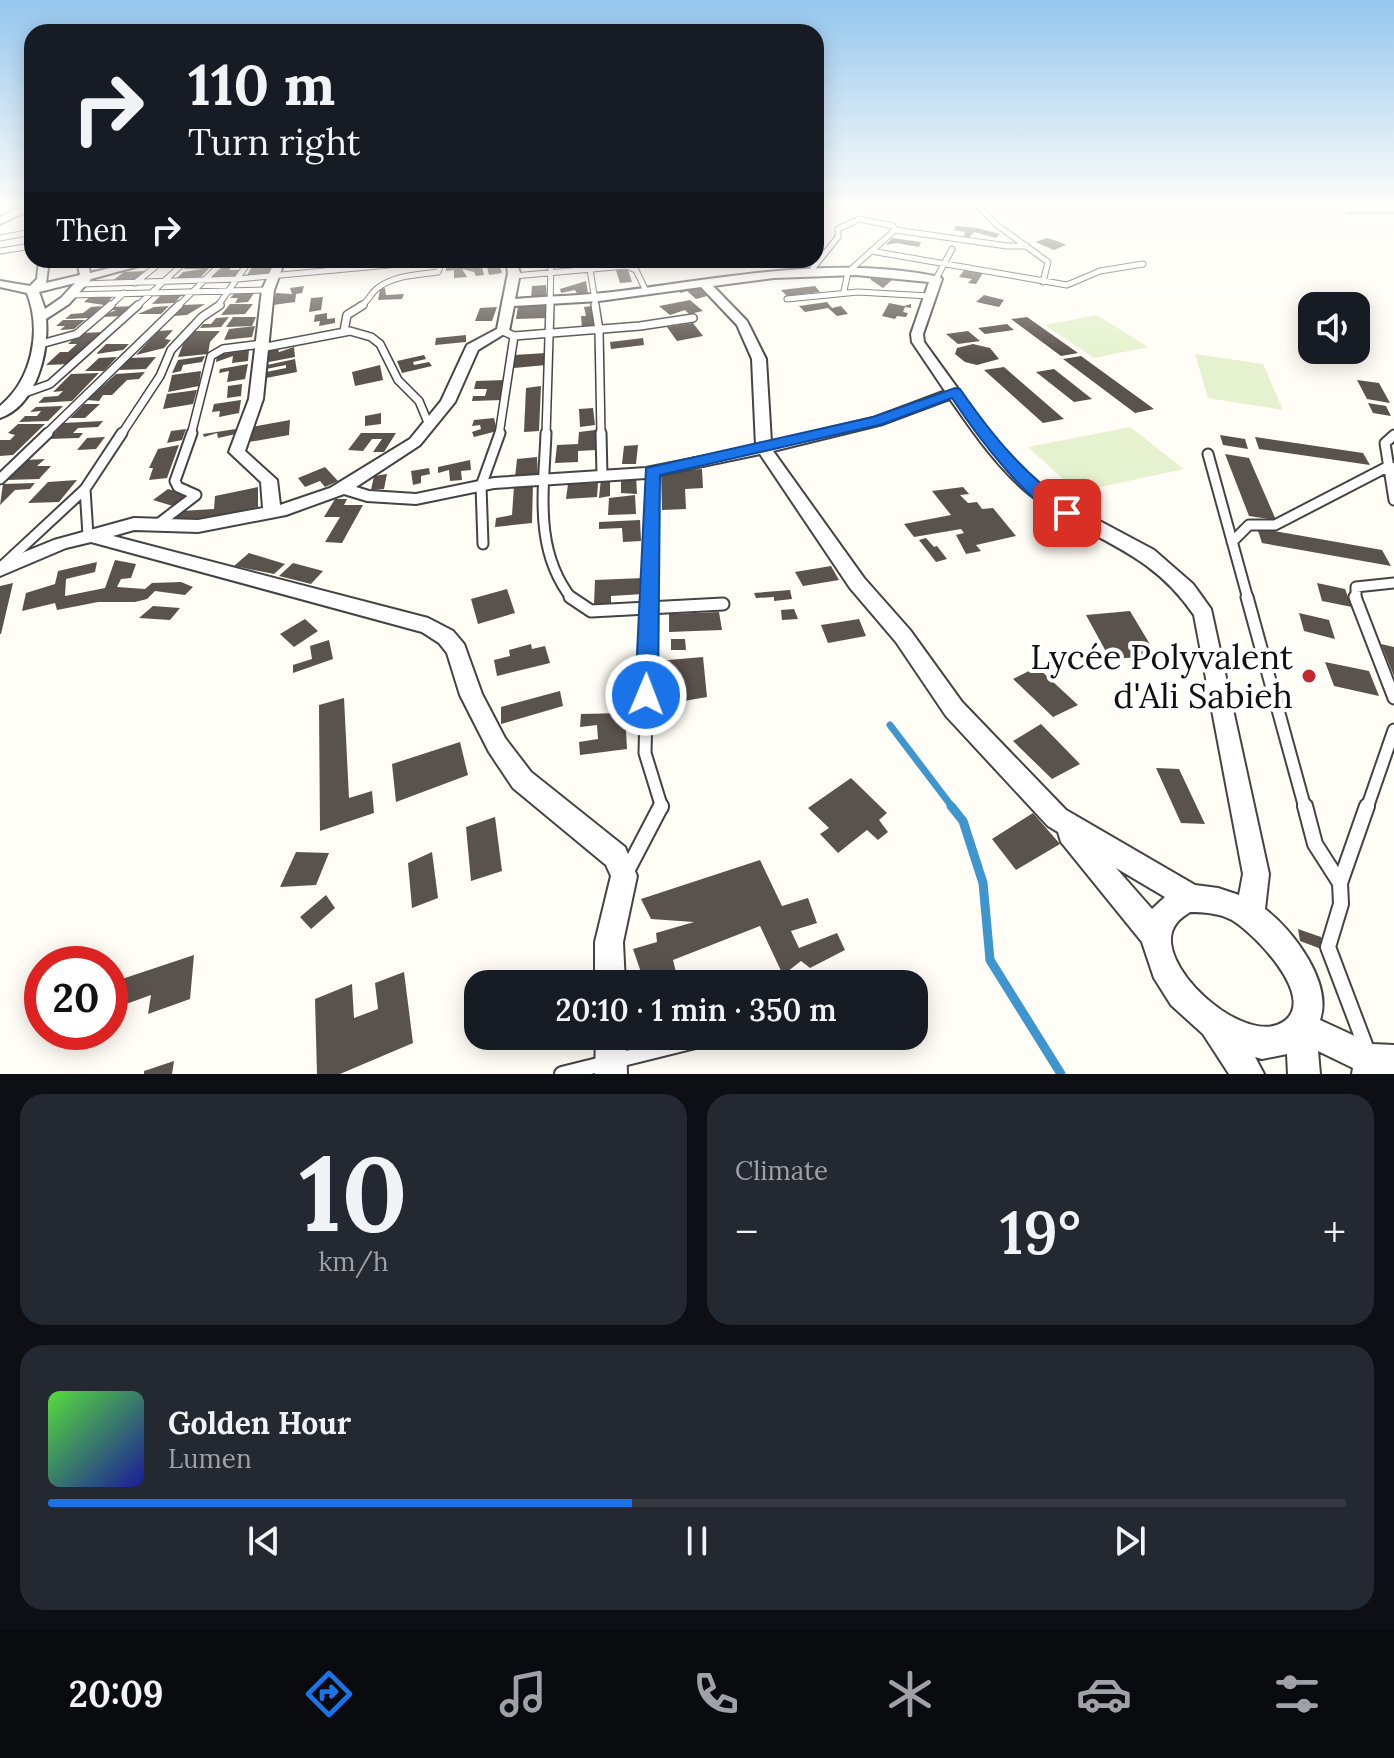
<!DOCTYPE html>
<html lang="en">
<head>
<meta charset="utf-8">
<style>
  :root { --surface:#171b24; --page:#242831; --text:#f1f3f6; --muted:#9ea1a6; --line:#363941; --accent:#1a73e8 }
  body { margin:0; font-family:Lora,serif; background:var(--page); color:var(--text); height:100vh; display:flex; flex-direction:column; font-size:30px; white-space:nowrap }
  * { box-sizing:border-box; margin:0 }
  p { font-size:26px; color:var(--muted) }
  .icon { flex:none; width:44px; height:44px; fill:none; stroke:currentColor; stroke-width:2; stroke-linecap:round; stroke-linejoin:round }
  .map { position:relative; height:1074px; overflow:hidden }
  .details { display:flex; flex-direction:column; gap:20px; padding:20px; background:#0d0f14; flex:1 }
  .details>* { flex:none }
  .banner { position:absolute; left:24px; top:24px; width:800px; height:244px; border-radius:24px; box-shadow:0 4px 20px #0003; background:#171b24; color:var(--text); overflow:hidden }
  .fabs { position:absolute; left:1298px; top:292px; display:grid; gap:16px }
  .fabs a { display:grid; place-items:center; width:72px; height:72px; border-radius:16px; background:var(--surface); box-shadow:0 4px 20px #0003; font-size:40px }
  .speed { position:absolute; left:24px; top:946px; display:flex; gap:16px; font-size:40px; font-weight:700; text-align:center }
  .speed>* { display:grid; place-content:center; width:104px; height:104px; border-radius:50%; background:var(--surface); box-shadow:0 4px 20px #0003; line-height:1 }
  .speed .limit { border:12px solid #d22; background:#fff; color:#111 }
  .pin { position:absolute; display:grid; place-items:center; width:68px; height:68px; color:#fff; margin:-34px; border-radius:16px; box-shadow:0 4px 12px #0006 }
  .me { position:absolute; width:88px; margin:-44px; rotate:1deg; stroke-linejoin:round; filter:drop-shadow(0 0 6px #0008) }
  .turn { display:flex; align-items:center; gap:28px; height:168px; padding:0 32px; font-size:36px }
  .turn .icon { width:104px; height:104px; stroke-width:2.5 }
  .turn b { display:block; font-size:56px; line-height:68px }
  .then { display:flex; align-items:center; height:76px; padding:0 32px; background:#0003; gap:16px; font-size:30px }
  .big { font-size:60px; font-weight:600; line-height:1.1 }
  .details .widget { flex:1; display:flex; flex-direction:column; justify-content:center; gap:12px; min-width:0; padding:0 28px; border-radius:24px; background:var(--page) }
  .details .dial { align-items:center; gap:0 }
  .dial b { font-size:104px; line-height:1 }
  .song { display:flex; align-items:center; gap:24px }
  .cover { width:96px; height:96px; border-radius:12px; background:linear-gradient(135deg,hsl(110 70% 55%),hsl(240 70% 35%)) }
  .played { height:8px; border-radius:4px; background:linear-gradient(90deg,var(--accent) 45%,var(--line) 45%) }
  .keys { display:flex; justify-content:space-around; direction:ltr }
  .heat { display:flex; justify-content:space-between; align-items:center; font-size:44px; direction:ltr }
  .details .tiles { flex:1; display:grid; gap:20px; grid-template-columns:1fr 1fr }
  .widget:last-child { grid-column:span 2 }
  .trip { position:absolute; left:464px; top:970px; width:464px; height:80px; border-radius:24px; background:var(--surface); box-shadow:0 4px 20px #0003; font-weight:600; line-height:80px; text-align:center }
  .menu { display:flex; height:128px; justify-content:space-around; align-items:center; background:#090b0e; color:var(--muted) }
  .menu .icon { width:56px; height:56px }
  .menu .active { color:var(--accent) }
  .menu b { font-size:36px; color:var(--text) }
  .map>svg:first-child { display:block }
  .pitch { fill:#e6f2cf }
  .lines { fill:none; stroke-linecap:round; stroke-linejoin:round }
  .stream-far2 { stroke:#3f96cf; stroke-width:4 }
  .stream-far1 { stroke:#3f96cf; stroke-width:7 }
  .stream { stroke:#3f96cf; stroke-width:9 }
  .building { fill:#5a524d }
  .lane-far4-casing { stroke:#444; stroke-width:7 }
  .lane-far3-casing { stroke:#444; stroke-width:10 }
  .lane-far2-casing { stroke:#444; stroke-width:13 }
  .lane-far1-casing { stroke:#444; stroke-width:15 }
  .lane-casing { stroke:#444; stroke-width:18 }
  .street-casing { stroke:#444; stroke-width:4 }
  .lane-far4 { stroke:#fff; stroke-width:5 }
  .lane-far3 { stroke:#fff; stroke-width:7 }
  .lane-far2 { stroke:#fff; stroke-width:9 }
  .lane-far1 { stroke:#fff; stroke-width:11 }
  .lane { stroke:#fff; stroke-width:14 }
  .street { fill:#fff; fill-rule:evenodd }
  .route { fill:#1a73e8; stroke:#114b97; stroke-width:2 }
  .poi-dot { fill:#c4262e; stroke:#fff; stroke-width:3 }
  .labels { text-anchor:middle; dominant-baseline:central; stroke-width:8; stroke-linejoin:round; paint-order:stroke }
  .near-poi-label { font-size:34px; fill:#111; stroke:#fff; text-anchor:end }
</style>
</head>
<body>
<div class="map">
<svg width="1394" height="1074" viewBox="0 0 1394 1074">
  <rect width="100%" height="100%" fill="#fffdf5"/>
  <path class="pitch" d="M1097 315 1148 347 1094 358 1045 325Z
    M1195 354 1263 364 1283 410 1208 398Z
    M1130 427 1184 469 1077 492 1028 447Z"/>
  <g class="lines">
    <path class="stream-far2" d="M1347 213H1394"/>
    <path class="stream-far1" d="M890 725 953 808"/>
    <path class="stream" d="M951 806 963 821 983 883 990 960 1061 1074"/>
  </g>
  <path class="building" d="M956 226 977 228 1000 234 996 238 974 232 968 239 963 238 965 232 954 230Z
    M892 238 921 242 919 247 896 243 886 245Z
    M1047 238 1057 241 1066 245 1054 250 1035 242Z
    M256 260H275L267 275 246 277Z
    M446 260H464L466 264 473 263V260H498L502 273 489 275 486 263H481L484 275 476 276 474 272 462 269 467 277 454 278V270L446 271V266L454 263 446 264Z
    M216 261 200 278 176 279 183 272 202 269H184L192 262Z
    M222 268H231L229 270H240L235 277 211 278Z
    M965 269 983 273 976 284 968 283 972 279 959 277Z
    M616 270H628L632 282 620 283Z
    M146 271 135 280 112 281 124 272Z
    M870 276 880 277 892 280 883 288 871 280Z
    M586 281 588 293 577 294 575 290 561 293 560 289Z
    M546 285 547 297 531 298 532 286Z
    M697 285 707 296 696 299 687 291 680 293 678 289Z
    M304 286 302 293 296 294 295 302 273 305 276 293 292 294 290 288Z
    M815 286 820 292 787 296 781 290Z
    M385 288 386 295 404 294 402 299 378 300 380 289Z
    M255 292 248 302 235 303 238 298H230L235 293Z
    M162 294H183L174 303 152 304Z
    M984 295 1004 300 999 307 976 302Z
    M91 296H114L104 305 84 302Z
    M323 297 321 310 309 312 311 298Z
    M690 300 703 311 689 314 685 310 670 315 659 306Z
    M827 302 832 308 841 306 848 314 837 316 828 308 805 312 799 306Z
    M889 303 904 306 911 304V308L905 307 903 312 908 313 906 317 897 316 895 319 882 316Z
    M205 304 187 315 173 316 183 305Z
    M230 304H253L245 314 221 315Z
    M546 304V318L516 319 518 306Z
    M102 306 89 318 65 319 71 314 83 313 91 307Z
    M134 306 124 316 100 317 116 310H108L112 307Z
    M169 306 161 314H138L154 307Z
    M592 306 595 327 582 328 581 316H586L584 307Z
    M497 307 492 321H475L480 308Z
    M327 313V319L335 318V323L319 326 320 321 314 322 315 315Z
    M229 317 221 327 200 328 203 324H211L216 318Z
    M233 317H256L252 326 226 327Z
    M1027 317 1078 353 1061 356 1011 319Z
    M63 320H85L74 329 60 330 65 326H56Z
    M693 323 703 336 677 341 667 327Z
    M1007 324 1014 330 985 334 978 328Z
    M255 326 252 337 224 340 229 329Z
    M173 330 165 339 171 340 164 348 136 355 158 331Z
    M195 331H220L210 342 208 354 178 357 183 344Z
    M968 331 980 341 958 344 946 334Z
    M104 332 70 364 46 365 60 352H68L77 344H68L80 333Z
    M466 335V342L435 345 436 338Z
    M643 338 644 345 611 349 610 342Z
    M106 344H129L123 350 96 354Z
    M973 344 990 348 999 359 977 365 965 362 955 354 957 348Z
    M294 347 295 357 269 362 267 354 271 350 278 349 279 352Z
    M249 350 248 361 232 363 233 356 216 362 217 355Z
    M546 353V365L514 368V355Z
    M424 355 426 359 413 362 414 365 429 362 432 366 402 373 397 361Z
    M205 356 202 362 183 365 181 371 172 373 178 360Z
    M1081 356 1154 409 1135 413 1063 359Z
    M117 357 104 371H85L99 358Z
    M156 357 146 369 119 370 130 358Z
    M295 359 297 372 266 378V372L286 368V365L266 369 267 365Z
    M248 364 245 379 227 382 229 371 219 373 220 369Z
    M380 365 383 380 355 386 352 372Z
    M1004 367 1064 419 1043 423 984 370Z
    M1054 369 1092 399 1074 402 1036 372Z
    M201 371 199 386 168 392 172 375Z
    M145 372 139 379 127 380 112 395H103L99 401 87 400 116 374Z
    M99 373 72 401 38 403 44 397 58 396 63 391 53 392 71 374Z
    M505 380 502 400 472 401 473 396H485L487 389H474L476 381Z
    M1357 380 1379 383 1390 403 1367 399Z
    M242 384 241 396 227 398 228 386Z
    M541 386 539 431 524 432 526 388Z
    M197 390 193 404 163 409 167 394Z
    M241 400 239 413 219 417 220 411 212 412 214 404Z
    M1368 403 1386 406 1391 416 1373 413Z
    M84 404H100L85 418H70Z
    M63 406 48 421 19 422 25 416H37L41 411 30 412 36 407Z
    M593 408 595 425 580 427 579 409Z
    M381 413V424L365 426V416Z
    M494 418 497 431 474 437 472 432 481 429 480 425 472 426 474 420Z
    M290 420 289 435 249 442 251 427Z
    M103 421 98 427 78 428 73 433H83L79 438 49 439 63 423Z
    M18 424H45L13 455 0 456V440H10L15 435 8 433Z
    M186 429 182 440 167 443 171 431Z
    M236 429V434L218 438 217 433 204 437 203 434Z
    M595 430 596 450 578 451V462L555 463 557 445 578 444 579 432Z
    M361 433H396L384 452H373L382 439H372L363 451 348 450Z
    M1220 435 1245 439 1248 449 1223 445Z
    M105 437 96 449 77 450 87 438Z
    M1255 437 1363 453 1370 465 1259 449Z
    M179 445 167 478 149 480 153 468H149L158 449Z
    M638 445 636 464H622L624 446Z
    M1225 454 1249 458 1276 520 1249 516Z
    M537 457 538 476 515 477 517 459Z
    M45 459 37 466H51L39 479 6 480 27 460Z
    M470 460 471 470 461 471 462 480 450 481 449 470 438 473V467Z
    M325 467 338 481 325 487 320 481 305 487 298 478Z
    M429 468 430 474 421 476V483L413 485 411 471Z
    M702 469 703 488 685 489 686 509 662 510 661 472Z
    M387 474 384 489 371 490 374 476Z
    M636 475 637 494 621 493V476Z
    M601 478H610V496L599 498Z
    M77 480 59 502 28 503 48 482Z
    M35 483 30 489 15 490 0 505 3 484Z
    M598 483 597 497 566 499 568 484Z
    M533 484 532 523 495 527 496 518 512 515 514 486Z
    M258 487V507L200 521 173 520 181 511 214 509 215 496Z
    M963 487 969 494 960 495 968 503 977 502 982 509 993 508 1016 536 976 545 981 551 966 554 956 535 964 533 961 529 914 537 904 524 951 515 932 491Z
    M168 489 192 496 176 507 153 500Z
    M635 495 636 514 608 515 609 498Z
    M335 499H347L344 505H363L342 543 325 542 340 517H324Z
    M640 520 641 541 623 542 622 528 599 529V522Z
    M1257 528 1382 550 1391 566 1262 543Z
    M926 538 934 547 937 546 947 559 936 562 919 540Z
    M249 553 285 564 274 574 234 566Z
    M115 560 136 564 131 578 121 579 117 587 145 589 152 583 181 582 193 587 185 595 155 591 147 599 135 602H98L57 610 55 603 22 611 26 593 55 584 58 571 97 562 95 572 66 579 65 596 105 588Z
    M293 563 323 571 311 584 279 576Z
    M831 566 839 580 803 586 795 572Z
    M643 578V594L611 596V603L594 604 595 580Z
    M13 583 1 634H0V586Z
    M1317 583 1345 589 1352 607 1322 601Z
    M507 589 515 613 478 624 471 599Z
    M790 590 792 599 774 601V597L756 598 754 593Z
    M153 606 180 608 170 620 139 618Z
    M794 609 798 619 782 620 781 610Z
    M1130 611 1157 656 1110 659 1086 615Z
    M719 612 722 630 669 632V614Z
    M1299 613 1329 620 1335 639 1304 631Z
    M305 619 318 631 294 647 280 634Z
    M859 619 866 636 828 643 821 625Z
    M671 639H685L686 650H671Z
    M329 640 333 659 293 673V665L312 659 310 646Z
    M531 644 532 649 545 646 550 663 497 676 494 660 510 656 509 650Z
    M1381 644 1394 647V676Z
    M703 657 707 697 684 701 683 711 663 714 661 701 678 698 676 682 657 681V661Z
    M1325 662 1369 671 1379 696 1334 686Z
    M1037 667 1078 705 1053 717 1013 679Z
    M560 691 563 706 501 724V707Z
    M344 698 349 798 372 791 374 813 320 831 319 705Z
    M625 713 627 749 580 755 579 742 598 739 597 725 580 727 581 714Z
    M1041 724 1080 764 1052 779 1013 741Z
    M460 742 468 775 396 802 392 764Z
    M1156 768 1179 769 1205 824 1181 823Z
    M851 778 887 813 879 820 888 832 878 840 867 830 838 853 820 834 829 828 808 808Z
    M1033 813 1060 844 1016 870 992 839Z
    M495 817 502 871 471 881 466 827Z
    M296 852 329 853 316 885 280 887Z
    M432 852 438 898 412 908 408 863Z
    M760 860 782 906 808 898 817 923 791 931 799 948 837 933 845 950 810 968 801 961 783 975 760 926 673 960 677 976 645 984 633 949 657 942 656 933 694 922 651 919 641 899Z
    M326 895 335 908 311 929 300 917Z
    M1298 929 1321 937 1324 950 1300 941Z
    M194 955 190 999 148 1014 151 995 115 1008 119 980Z
    M404 972 413 1043 340 1074H317L315 999 352 984 354 1018 378 1009 375 983Z
    M174 1061 172 1074H144V1071Z"/>
  <g class="lines">
    <g class="lane-far4-casing">
      <path id="lane-far4" d="M979 207 997 225 1048 262 1043 282
        M0 238 32 232
        M0 251 32 246
        M871 251 1067 285 1100 271 1143 264
        M590 269 596 307
        M814 273 813 268 838 237V229L859 219 893 226 895 230
        M514 276 626 266 636 270 646 291
        M936 279 952 249
        M135 283 155 267 154 260
        M81 284 238 279 443 260
        M844 291 848 272 895 230 1007 246H1027
        M70 295 268 290
        M787 299 858 292 929 296
        M109 307 124 293
        M136 307 187 260
        M177 307 225 260
        M217 307 250 260
        M360 307C369 301 371 292 379 287 396 275 417 275 438 272L442 262
        M550 307 551 260"/>
    </g>
    <g class="lane-far3-casing">
      <path id="lane-far3" d="M595 305 599 330 601 435
        M344 331 347 315 363 305
        M514 336 640 326 693 318
        M41 344 77 334 111 305
        M261 348 350 331 371 337 380 344 398 380 419 401 429 425
        M22 394 50 384 138 305
        M45 435 179 305
        M121 435 160 376 171 350 202 317 220 305
        M191 435 211 356 223 349 262 344
        M499 435 514 336 503 331
        M546 435 550 305"/>
    </g>
    <g class="lane-far2-casing">
      <path id="lane-far2" d="M546 433C544 490 533 550 572 599
        M601 433 602 475
        M1394 435 1385 443 1394 500
        M1208 454 1248 599
        M0 479 48 433
        M85 489 88 535
        M158 524 196 495 178 487 175 481 192 433
        M1232 542 1249 525H1275L1389 466 1394 468
        M483 544 481 486 500 433
        M0 568 85 489 122 433
        M649 599 652 472
        M1356 599V587L1394 583"/>
    </g>
    <g class="lane-far1-casing">
      <path id="lane-far1" d="M570 597 591 611 723 604
        M649 597 645 753 662 808
        M1247 597 1305 808
        M1355 597 1394 698
        M1367 808 1394 730"/>
    </g>
    <g class="lane-casing">
      <path id="lane" d="M1305 806 1315 844 1340 883
        M626 873 661 806
        M1367 1050 1328 947 1341 904 1340 883 1367 806
        M562 1074 715 1036"/>
    </g>
    <g class="street-casing">
      <path id="street" d="M24 205H32V209L0 224V217Z
        M39 260H49L46 283 80 275 77 260H87L90 273 142 260H161L91 279 69 304 46 319C49 353 36 406 0 418V406C32 380 42 331 27 293L0 287V281L30 286 37 279ZM75 283 61 298 45 309 39 292Z
        M275 260H285L274 290 263 399 245 451 277 480 280 505 330 488 410 439 441 401 467 345 497 329 508 273 506 260H516L520 273 515 299C547 296 580 296 613 292 720 279 832 254 940 277L942 279 923 334 924 342 992 436 1023 471 1064 502 1154 550 1193 584 1211 609 1269 874 1265 909C1293 930 1333 983 1320 1020L1372 1044 1394 1045V1074H1352L1353 1068 1318 1051 1320 1074H1288L1287 1054 1262 1059 1255 1057 1264 1074H1229L1203 1034 1171 1005 1154 978 1142 942 1061 842 1058 832 1048 826 946 716 896 642 850 588 760 454 646 478 494 488 416 504 367 501 344 494 286 515 198 532 134 530 113 536 428 618 453 631 464 644 482 694 505 738 531 772 625 847 637 876 623 942 625 984H595V942L611 876 606 865 513 788 489 752 460 695 447 653 439 643 422 632 91 542 66 548 0 576V562L54 540 134 518 198 520 263 508 261 482 229 452 249 399 262 290ZM856 275 929 282 911 334 912 342 945 391 873 418 771 442 766 359 747 321 713 286 774 278ZM701 287 737 325 752 359 756 446 646 468 494 478 416 494 369 491 356 487 420 445 455 402 478 350 509 331 514 306 599 301ZM950 399C973 432 997 467 1028 493 1088 542 1146 545 1194 615L1243 874 1239 895 1218 888 1195 885 1066 810 962 702 910 630 864 578 773 451 883 424ZM1116 868 1165 897 1152 909ZM1190 912C1204 912 1219 913 1232 920 1254 933 1319 999 1283 1022 1244 1048 1148 961 1176 924 1179 919 1186 915 1190 912Z
        M596 1036H626L627 1074H595Z"/>
    </g>
    <use href="#lane-far4" class="lane-far4"/>
    <use href="#lane-far3" class="lane-far3"/>
    <use href="#lane-far2" class="lane-far2"/>
    <use href="#lane-far1" class="lane-far1"/>
    <use href="#lane" class="lane"/>
    <use href="#street" class="street"/>
  </g>
  <linearGradient id="sky" x2="0" y2="1"><stop stop-color="#95c6ee"/><stop offset="0.58" stop-color="#fffefa"/><stop offset="1" stop-color="#fffefa" stop-opacity="0"/></linearGradient>
  <rect width="1394" height="355" fill="url(#sky)"/>
  <path class="route" d="M955 388 960 389C994 438 1024 474 1073 509L1075 513 1073 517C1040 525 969 424 952 398L883 424 660 475 658 695 654 701 646 704 639 701 635 695 646 468 873 417Z"/>
  <circle class="poi-dot" cx="1309" cy="676" r="8"/>
  <g class="labels">
    <g class="near-poi-label">
      <text x="1293" y="656">Lycée Polyvalent<tspan x="1293" dy="39">d'Ali Sabieh</tspan></text>
    </g>
  </g>
</svg>
<div class="fabs">
<a><svg class="icon" aria-label="sound" viewBox="0 0 24 24"><path d="M4 9h4l5-4v14l-5-4H4zM17 9q2 3 0 6"/></svg></a>
</div>
<div class="speed"><div class="limit">20</div></div>
<div class="pin" style="left:1067px;top:513px;background:#d93025"><svg class="icon" aria-label="arrive" viewBox="0 0 24 24"><path d="M6 21V4h12l-3 4 3 4H6"/></svg></div>
<svg class="me" style="left:646px;top:695px" viewBox="-20 -20 40 40"><circle r="17" fill="#1a73e8" stroke="#fff" stroke-width="3"/><path d="M0-11L8 9 0 5-8 9z" fill="#fff"/></svg>
<div class="trip">20:10 · 1 min · 350 m</div>
<div class="banner">
<div class="turn"><svg class="icon" aria-label="right" viewBox="0 0 24 24"><path d="M7 20v-9h11M14 6l5 5-5 5"/></svg><div><b>110 m</b>Turn right</div></div>
<div class="then">Then<svg class="icon" aria-label="right" viewBox="0 0 24 24"><path d="M7 20v-9h11M14 6l5 5-5 5"/></svg></div>
</div>
</div>
<section class="details">
<div class="tiles">
<div class="widget dial"><b>10</b><p>km/h</p></div>
<div class="widget"><p>Climate</p>
<div class="heat"><a>−</a><b class="big">19°</b><a>+</a></div>
</div>
<div class="widget">
<div class="song"><i class="cover"></i><div><b>Golden Hour</b><p>Lumen</p></div></div>
<div class="played"></div>
<div class="keys"><svg class="icon" aria-label="previous" viewBox="0 0 24 24"><path d="M18 5L8 12l10 7zM5 5v14"/></svg><svg class="icon" aria-label="pause" viewBox="0 0 24 24"><path d="M8 5v14M16 5v14"/></svg><svg class="icon" aria-label="next" viewBox="0 0 24 24"><path d="M6 5l10 7-10 7zM19 5v14"/></svg></div>
</div>
</div>
</section>
<nav class="menu">
<b>20:09</b>
<svg class="icon active" aria-label="directions" viewBox="0 0 24 24"><path d="M12 3l9 9-9 9-9-9zM9 14v-3h6M13 9l2 2-2 2"/></svg>
<svg class="icon" aria-label="music" viewBox="0 0 24 24"><path d="M9 18V5l10-2v13"/><circle cx="6" cy="18" r="3"/><circle cx="16" cy="16" r="3"/></svg>
<svg class="icon" aria-label="phone" viewBox="0 0 24 24"><path d="M5 4h4l2 5-3 2q2 4 5 5l2-3 5 2v4C11 20 4 13 5 4z"/></svg>
<svg class="icon" aria-label="climate" viewBox="0 0 24 24"><path d="M12 3v18M4 7l16 10M4 17L20 7"/></svg>
<svg class="icon" aria-label="car" viewBox="0 0 24 24"><path d="M5 17H2v-5l4-1 3-4h7l3 4 3 1v5h-3M9 17h6M6 11h13"/><circle cx="7" cy="17" r="2"/><circle cx="17" cy="17" r="2"/></svg>
<svg class="icon" aria-label="filters" viewBox="0 0 24 24"><path d="M4 7h16M4 17h16"/><circle cx="9" cy="7" r="2"/><circle cx="15" cy="17" r="2"/></svg>
</nav>
</body>
</html>
